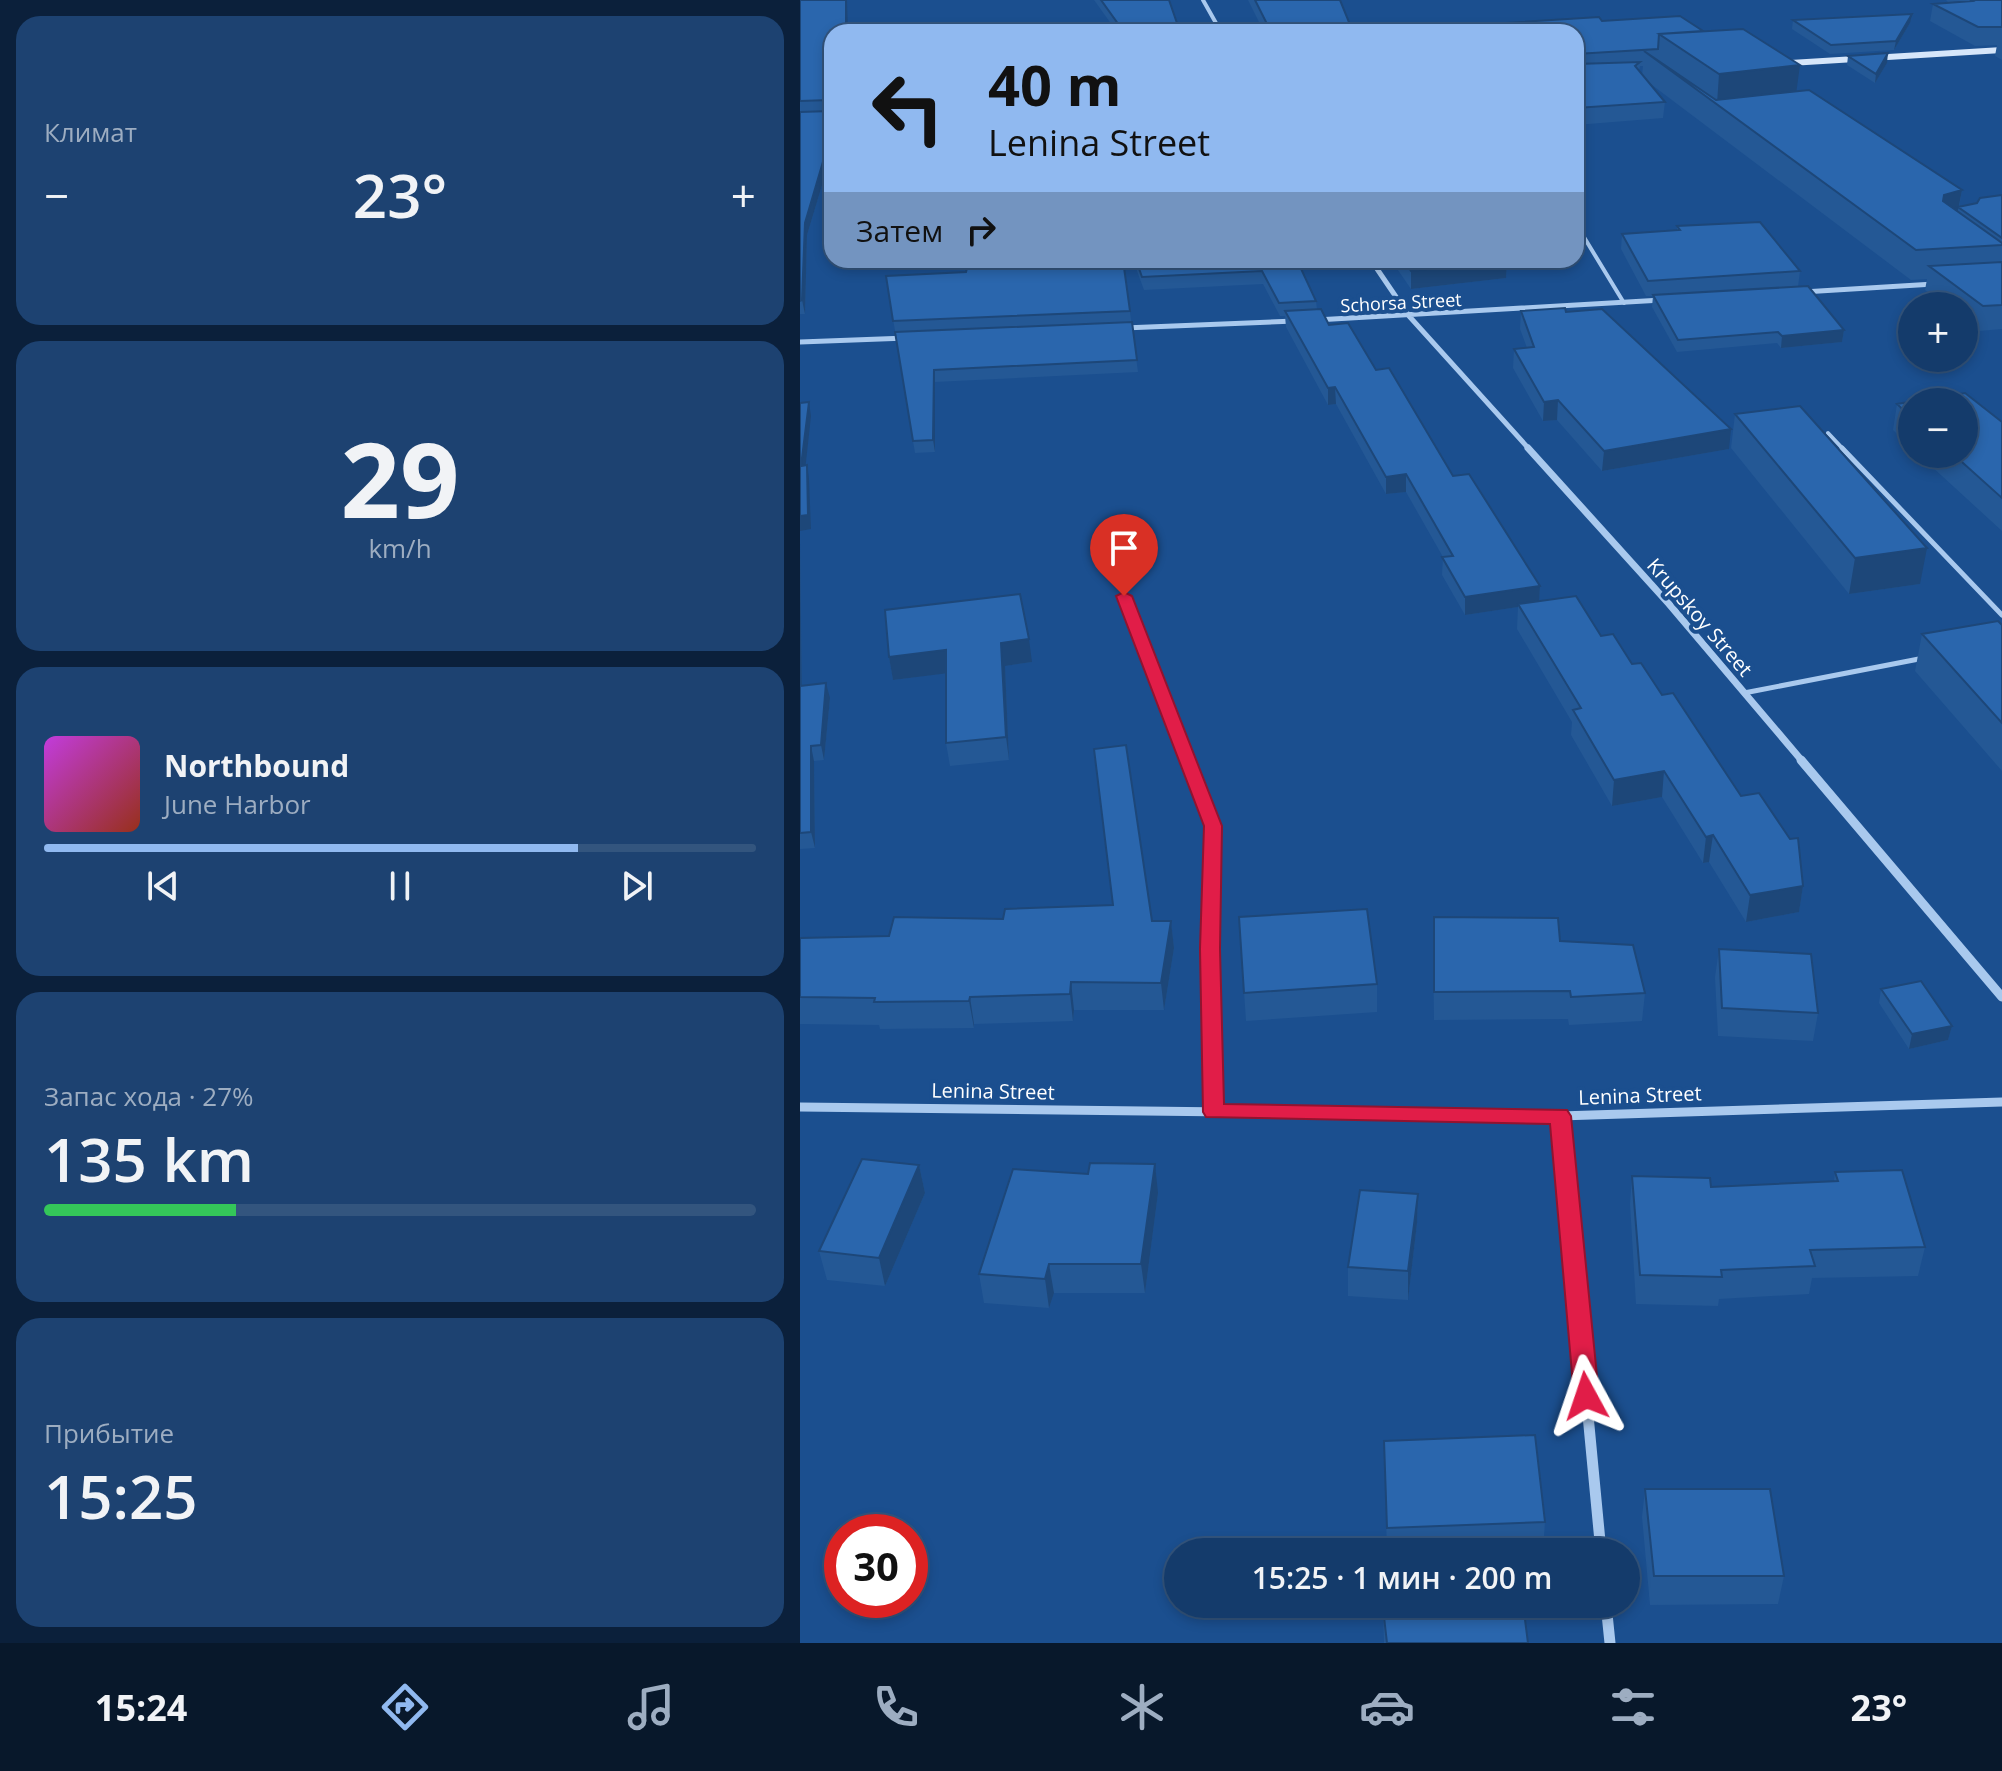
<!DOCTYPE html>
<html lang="ru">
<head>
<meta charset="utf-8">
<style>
  :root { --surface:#143b6b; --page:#1d4271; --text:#f1f3f6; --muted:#9dadc1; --line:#33557e; --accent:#90b9f0 }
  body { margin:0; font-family:"Open Sans",sans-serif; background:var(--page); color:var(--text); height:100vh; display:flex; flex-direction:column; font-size:30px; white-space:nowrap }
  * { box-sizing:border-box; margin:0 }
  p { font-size:26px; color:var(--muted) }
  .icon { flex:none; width:44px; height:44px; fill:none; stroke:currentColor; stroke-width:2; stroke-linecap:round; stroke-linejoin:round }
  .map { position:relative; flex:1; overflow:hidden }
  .side { display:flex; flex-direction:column; gap:16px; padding:16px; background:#0b203b; width:800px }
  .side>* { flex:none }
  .banner { position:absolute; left:24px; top:24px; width:760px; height:244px; border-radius:24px; box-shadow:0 4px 12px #0003,0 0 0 2px var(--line); background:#90b9f0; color:#111; overflow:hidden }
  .controls { position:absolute; left:1098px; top:292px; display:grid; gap:16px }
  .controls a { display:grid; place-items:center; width:80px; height:80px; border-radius:50%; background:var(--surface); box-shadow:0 4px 12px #0003,0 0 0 2px var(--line); font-size:40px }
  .speed { position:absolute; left:24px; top:1514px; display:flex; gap:16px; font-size:40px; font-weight:700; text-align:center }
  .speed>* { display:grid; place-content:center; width:104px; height:104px; border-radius:50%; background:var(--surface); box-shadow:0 4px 12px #0003,0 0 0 2px var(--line); line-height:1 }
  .speed .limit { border:12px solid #d22; background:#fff; color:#111 }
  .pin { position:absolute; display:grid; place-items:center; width:68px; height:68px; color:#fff; margin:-82px -34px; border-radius:50% 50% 50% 0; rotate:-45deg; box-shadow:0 0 8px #0007 }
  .pin .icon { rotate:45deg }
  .me { position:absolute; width:88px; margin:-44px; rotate:355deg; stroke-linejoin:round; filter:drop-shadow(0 0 6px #0008) }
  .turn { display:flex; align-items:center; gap:28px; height:168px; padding:0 32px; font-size:36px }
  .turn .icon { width:104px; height:104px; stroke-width:2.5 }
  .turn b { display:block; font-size:56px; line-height:68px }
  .then { display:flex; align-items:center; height:76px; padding:0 32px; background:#0003; gap:16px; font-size:30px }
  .big { font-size:60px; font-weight:600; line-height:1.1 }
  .side .widget { flex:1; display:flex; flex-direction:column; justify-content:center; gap:12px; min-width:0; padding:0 28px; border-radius:24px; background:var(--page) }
  .side .dial { align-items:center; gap:0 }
  .dial b { font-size:104px; line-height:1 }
  .song { display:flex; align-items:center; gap:24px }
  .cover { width:96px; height:96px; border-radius:12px; background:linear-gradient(135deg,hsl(290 70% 55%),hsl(10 70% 35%)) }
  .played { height:8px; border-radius:4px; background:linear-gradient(90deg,var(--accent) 75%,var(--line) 75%) }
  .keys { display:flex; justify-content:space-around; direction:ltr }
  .heat { display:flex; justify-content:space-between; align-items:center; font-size:44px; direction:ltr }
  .charge { height:12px; border-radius:6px; background:linear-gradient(90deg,#34c759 27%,var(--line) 0) }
  .trip { position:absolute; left:364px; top:1538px; width:476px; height:80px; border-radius:40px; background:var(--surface); box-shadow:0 4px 12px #0003,0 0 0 2px var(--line); font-weight:600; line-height:80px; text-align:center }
  .menu { display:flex; height:128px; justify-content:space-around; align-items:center; background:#08182b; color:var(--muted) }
  .menu .icon { width:56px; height:56px }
  .menu .on { color:var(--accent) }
  .menu b { font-size:36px; color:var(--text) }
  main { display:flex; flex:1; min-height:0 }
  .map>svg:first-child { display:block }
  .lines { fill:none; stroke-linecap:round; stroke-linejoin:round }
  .lane-far2 { stroke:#a9c9ee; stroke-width:4 }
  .lane-far1 { stroke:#a9c9ee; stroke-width:5 }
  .lane { stroke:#a9c9ee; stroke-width:6 }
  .street-far4 { stroke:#a9c9ee; stroke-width:4 }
  .street-far3 { stroke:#a9c9ee; stroke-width:5 }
  .street-far2 { stroke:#a9c9ee; stroke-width:7 }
  .street-far1 { stroke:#a9c9ee; stroke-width:9 }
  .street { stroke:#a9c9ee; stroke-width:11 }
  .secondary { fill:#d6e6fa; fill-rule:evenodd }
  .wall { fill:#245895; fill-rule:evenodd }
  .shaded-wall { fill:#1d4779 }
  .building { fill:#2a66ad; stroke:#1d4779; stroke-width:2 }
  .route { fill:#e11d48; stroke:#92132f; stroke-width:2 }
  .labels { text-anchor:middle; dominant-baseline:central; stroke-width:8; stroke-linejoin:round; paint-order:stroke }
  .far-street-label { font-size:18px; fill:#fff; stroke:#1b4f8f }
  .street-label { font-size:20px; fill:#fff; stroke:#1b4f8f }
</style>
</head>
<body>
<main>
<section class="side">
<div class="widget"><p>Климат</p>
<div class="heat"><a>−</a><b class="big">23°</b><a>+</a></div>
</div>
<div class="widget dial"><b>29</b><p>km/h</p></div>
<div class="widget">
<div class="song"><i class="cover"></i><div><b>Northbound</b><p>June Harbor</p></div></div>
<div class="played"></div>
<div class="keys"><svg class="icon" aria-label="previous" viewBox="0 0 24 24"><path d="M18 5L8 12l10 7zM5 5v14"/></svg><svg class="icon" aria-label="pause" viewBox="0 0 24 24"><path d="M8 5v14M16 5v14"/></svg><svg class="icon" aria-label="next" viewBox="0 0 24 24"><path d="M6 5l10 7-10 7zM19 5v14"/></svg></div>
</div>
<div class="widget"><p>Запас хода · 27%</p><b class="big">135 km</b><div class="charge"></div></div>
<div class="widget"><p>Прибытие</p><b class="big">15:25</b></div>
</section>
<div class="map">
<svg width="1202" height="1643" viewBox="0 0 1202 1643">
  <rect width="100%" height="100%" fill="#1b4f8f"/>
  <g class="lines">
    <path class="lane-far2" d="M776 224 824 303
      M1028 433 1044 450"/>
    <path class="lane-far1" d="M1042 448 1202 615
      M324 596 388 762
      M944 693 1124 658"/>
    <path class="lane" d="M388 760 413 826 410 949 414 1112"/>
    <path class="street-far4" d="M403 0 421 32"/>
    <path class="street-far3" d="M571 260 609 316 730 450
      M1003 292 1134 284
      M516 320 862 300
      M324 328 495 321
      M0 342 107 338"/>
    <path class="street-far2" d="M728 448 869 604 1003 762"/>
    <path class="street-far1" d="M1001 760 1202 997
      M0 1107 760 1116 1202 1102
      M760 1116 764 1154"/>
    <path class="street" d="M763 1152 801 1552
      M806 1604 810 1643"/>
    <path class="secondary" d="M1202 47V53L973 67 969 64 973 61Z"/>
  </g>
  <path class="wall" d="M0 0 32 32V152L7 235 5 314H0Z
    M294 0H369L379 32H317Z
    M448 0H540L553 32H464Z
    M1146 0H1202V60L1195 56 1197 45 1175 46 1130 21 1133 4 1149 3Z
    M880 16 996 92 1162 190 1159 207 1202 195V329L1179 331 1164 320V306H1146L1125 290 1127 279 1111 280 848 82 865 102 863 118 776 125V32L673 31V25L802 21ZM840 66H843L842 75 839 71Z
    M993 20 1110 23 1094 50 1030 54 992 29Z
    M1048 56 1087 63 1075 83 1047 65Z
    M877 226 1000 271 998 287 1044 330 1042 342 981 348 977 343 877 352 852 307 853 296H846L821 249 822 234 877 231Z
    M253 260H323L338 372 135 382V452L115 453 86 276 166 272 253 261Z
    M333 260H497L516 301 517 309 529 325 576 370 653 476 740 586 739 601 801 636 832 664 862 695 941 796 1003 886 999 912 946 922 909 862 903 863 862 797 812 806 771 735 772 722 717 629 718 607 665 615 642 575 643 557 606 492 586 494 536 404 528 405 486 327 485 316H480L463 284 344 290Z
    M591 260H707L706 278 611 289Z
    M721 311 766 312 929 449 802 471 757 420 743 421 713 368 714 349 727 348 720 329Z
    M1165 393 1202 422V531L1118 454H1164V402H1112V448L1093 430 1097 404Z
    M935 414 1120 584 1049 594 931 448Z
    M0 544 2 686 30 698 24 760 14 761 15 848 0 849Z
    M1202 625V771L1115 671 1122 634Z
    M89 657 232 662 205 666 209 760 150 766 146 743V673L93 680Z
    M439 917 577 984V1012L446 1021Z
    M352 921H371L374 948 364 1010H274L273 1021 174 1024V1028L80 1029 79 1025 0 1024V938L89 936Z
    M760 941 845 993 842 1021 769 1025 768 1019 634 1020 633 945Z
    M919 949 1018 1013 1013 1041 918 1036 915 977Z
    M1081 989 1152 1026 1148 1040 1109 1049 1079 1003Z
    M119 1165 125 1193 85 1286 27 1280 19 1251Z
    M1035 1172 1125 1247 1118 1276 1012 1278 1009 1294 919 1299 918 1306 836 1304 830 1204 832 1176 911 1187 1034 1181Z
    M288 1174 358 1193 345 1293H254L249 1308 184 1303 179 1274Z
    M618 1194 617 1223 608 1300 548 1296V1267Z
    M584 1441 745 1522 743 1551 704 1552H587Z
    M845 1489 984 1576 978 1604 850 1605 842 1517Z
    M583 1608 728 1643H584Z"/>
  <path class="shaded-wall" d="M46 0H47L48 32H46Z
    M1112 14 1110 23 1094 50 1096 41Z
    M475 27V32H469V28Z
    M1088 53 1087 63 1075 83 1076 74Z
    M1000 65 994 109 917 104 919 74Z
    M30 138 32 152 7 235 5 314 2 300 5 223Z
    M1162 190 1156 220 1139 224 1144 195Z
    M707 260 706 278 611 289V271Z
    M1044 330 1042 342 981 348 982 336Z
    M134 370 135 382V452L133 440Z
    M535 387 536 404 528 405V388Z
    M758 400 757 420 743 421 744 402Z
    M9 402 11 416 4 480 1 466Z
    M931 429 929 449 802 471 804 451Z
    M7 465 9 479 11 529 0 531V516Z
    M606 474V492L586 494V477Z
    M0 544 2 701 0 691Z
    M1127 548 1120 584 1049 594 1055 558Z
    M740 586 739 604H718V607L665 615V597Z
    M229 639 232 662 205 666 209 760 206 737 201 643Z
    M146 650 149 673 93 680 89 657Z
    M26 683 30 698 24 760 21 745Z
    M11 746 14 761 15 848 11 832Z
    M864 771 862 797 812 806 814 780Z
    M913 835 909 862 903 863 906 837Z
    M1003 886 999 912 946 922 950 895Z
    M371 921 374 948 364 1010 361 983Z
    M271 982 274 1010 273 1021 270 994Z
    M170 997 174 1024V1028L169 1001Z
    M1152 1026 1148 1040 1109 1049 1112 1034Z
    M355 1164 358 1193 345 1293 341 1264Z
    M119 1165 125 1193 85 1286 79 1258Z
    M618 1194 617 1223 608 1300V1271Z
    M249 1264 254 1293 249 1308 245 1279Z"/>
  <path class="building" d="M0 0H46V32H32V102L30 100 0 101Z
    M301 0H369L379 29 366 31 367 32H324Z
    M455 0H540L553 32H477L475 27 469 28Z
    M1170 0H1202V27H1178L1133 4 1172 1Z
    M1112 14 1096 41 1031 45 993 20Z
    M880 16 903 31 859 34 858 49 776 54V32H664L678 31 673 25 799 17 802 21Z
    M943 29 1000 65 919 74 859 34Z
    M844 51 916 100 1009 90 1162 190 1144 195 1143 201 1202 243V245L1116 250Z
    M1088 53 1076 74 1048 56Z
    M840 62 835 66 865 102 776 108V64Z
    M32 106V138H30L5 223 2 300 0 301V112L30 111Z
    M1202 195V238L1158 207 1177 203 1180 198Z
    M960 222 1000 271 848 281 822 234 880 230 877 226Z
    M254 260H323L330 311 93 321 86 276 166 272 167 268 255 261Z
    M336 260H497L516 301 479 303 462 271 342 277Z
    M604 260H705L611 271Z
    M1202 262V305L1183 306 1129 266Z
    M1008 286 1044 330 982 336 978 332 878 340 853 295Z
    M765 308 766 312 802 309 931 429 804 451 758 400 744 402 714 349 734 347 721 311Z
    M521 309 529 325 548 323 576 370 589 368 653 476 669 474 740 586 665 597 642 557 653 556 606 474 586 477 535 387 528 388 485 311Z
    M332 322 337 360 134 370 133 440 113 441 95 332Z
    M1165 393 1202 422V498L1153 454H1164V402H1112V418L1097 404Z
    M9 402 1 466 7 465 8 515 0 516V403Z
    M1000 406 1127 548 1055 558 935 414Z
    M220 594 229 639 201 643 206 737 146 743V650L89 657 85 610Z
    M776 596 801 636 813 634 832 664 841 663 862 695 873 693 941 796 959 793 990 839 998 838 1003 886 950 895 913 835 906 837 864 771 814 780 773 710 781 708 718 604Z
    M1198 621 1202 625V723L1122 634Z
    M26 683 21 745 11 746V832L0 833V686Z
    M326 745 352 921H371L361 983 271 982 270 994 170 997 169 1001 74 1002 75 998 0 997V938L89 936 94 917 203 919 205 909 313 905 294 749Z
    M567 909 577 984 444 993 439 917Z
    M634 917 758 918 760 941 833 945 845 993 771 997 770 991 634 992Z
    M919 949 1011 954 1018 1013 922 1008Z
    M1121 981 1152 1026 1112 1034 1081 989Z
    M62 1159 119 1165 79 1258 19 1251Z
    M290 1163 355 1164 341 1264H249L245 1279 179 1274 213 1169 288 1174Z
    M1102 1170 1125 1247 1010 1250 1015 1266 921 1270 922 1277 840 1275 832 1176 910 1178 911 1187 1038 1181 1035 1172Z
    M560 1190 618 1194 608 1271 548 1267Z
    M735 1435 745 1522 587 1528 584 1441Z
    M845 1489H970L984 1576H854Z
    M630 1604H723L728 1643H587L583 1608Z"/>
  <path class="route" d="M324 592 332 596 422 826 420 949 424 1104 767 1110 771 1116 799 1396 795 1403 786 1407 777 1403 774 1396 750 1124 406 1117 403 1112 400 949 404 826 316 596Z"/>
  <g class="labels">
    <g class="far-street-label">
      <text transform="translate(601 302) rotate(-3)">Schorsa Street</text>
    </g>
    <g class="street-label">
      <text transform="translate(900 617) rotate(49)">Krupskoy Street</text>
      <text transform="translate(193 1091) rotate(1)">Lenina Street</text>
      <text transform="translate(840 1095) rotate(-2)">Lenina Street</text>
    </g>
  </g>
</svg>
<div class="controls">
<a>+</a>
<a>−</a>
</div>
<div class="speed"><div class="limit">30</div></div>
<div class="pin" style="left:324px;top:596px;background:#d93025"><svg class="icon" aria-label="arrive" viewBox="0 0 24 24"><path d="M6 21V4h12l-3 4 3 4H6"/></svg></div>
<svg class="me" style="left:786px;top:1396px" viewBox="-20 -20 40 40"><path d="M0-17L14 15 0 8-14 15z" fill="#e11d48" stroke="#fff" stroke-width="4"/></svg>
<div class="trip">15:25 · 1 мин · 200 m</div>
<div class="banner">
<div class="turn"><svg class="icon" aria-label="left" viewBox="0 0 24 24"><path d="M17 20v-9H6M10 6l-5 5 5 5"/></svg><div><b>40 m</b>Lenina Street</div></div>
<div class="then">Затем<svg class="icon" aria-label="right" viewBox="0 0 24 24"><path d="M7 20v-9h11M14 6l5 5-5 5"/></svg></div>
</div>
</div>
</main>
<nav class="menu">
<b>15:24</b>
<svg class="icon on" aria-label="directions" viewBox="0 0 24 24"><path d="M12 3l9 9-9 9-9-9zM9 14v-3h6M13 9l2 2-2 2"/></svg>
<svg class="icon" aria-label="music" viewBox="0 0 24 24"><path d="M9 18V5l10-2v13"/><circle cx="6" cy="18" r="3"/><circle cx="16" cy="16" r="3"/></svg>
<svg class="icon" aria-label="phone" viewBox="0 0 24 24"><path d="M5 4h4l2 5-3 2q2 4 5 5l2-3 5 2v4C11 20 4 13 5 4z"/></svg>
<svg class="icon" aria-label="climate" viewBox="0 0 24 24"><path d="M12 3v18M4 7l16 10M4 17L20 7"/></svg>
<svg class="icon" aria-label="car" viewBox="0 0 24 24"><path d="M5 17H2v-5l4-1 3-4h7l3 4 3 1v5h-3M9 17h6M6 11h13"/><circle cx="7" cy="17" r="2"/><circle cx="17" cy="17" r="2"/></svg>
<svg class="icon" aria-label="filters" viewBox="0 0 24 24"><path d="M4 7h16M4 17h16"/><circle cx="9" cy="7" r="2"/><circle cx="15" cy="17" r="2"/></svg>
<b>23°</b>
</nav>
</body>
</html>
